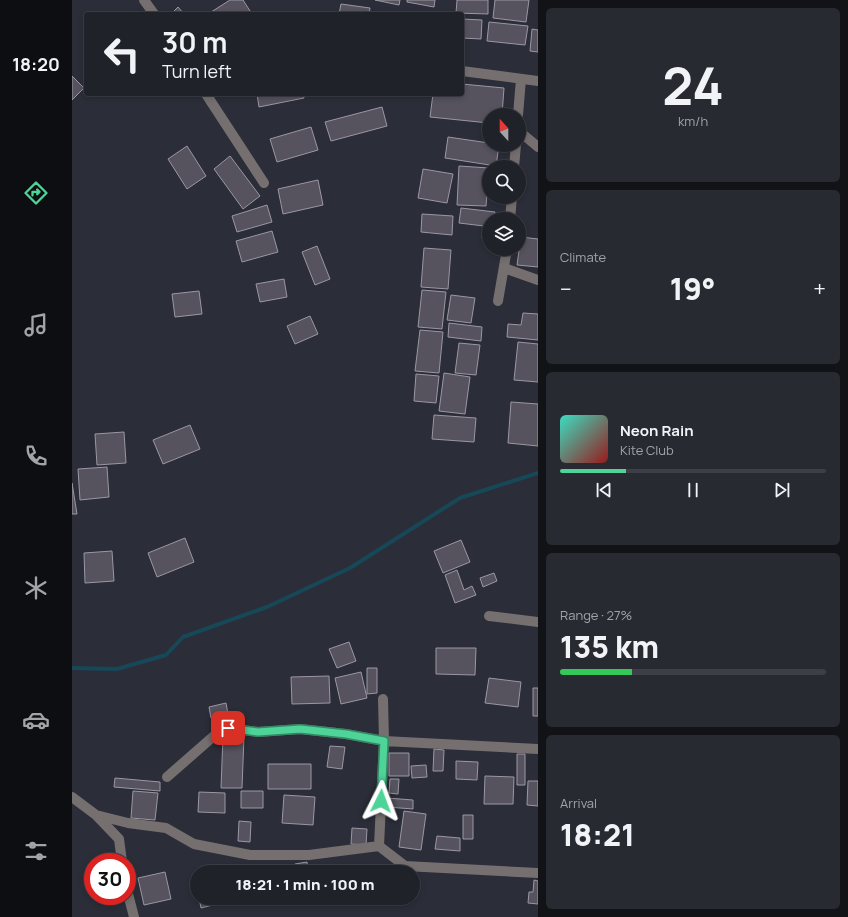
<!DOCTYPE html>
<html lang="en">
<head>
<meta charset="utf-8">
<style>
  :root { --surface:#20222a; --page:#282a32; --text:#f1f3f6; --muted:#a2a4a8; --line:#3d3f47; --accent:#4ed399 }
  body { margin:0; font-family:Manrope,sans-serif; background:var(--page); color:var(--text); height:100vh; display:flex; flex-direction:column; font-size:15px; white-space:nowrap }
  * { box-sizing:border-box; margin:0 }
  p { font-size:13px; color:var(--muted) }
  .icon { flex:none; width:22px; height:22px; fill:none; stroke:currentColor; stroke-width:2; stroke-linecap:round; stroke-linejoin:round }
  .map { position:relative; flex:1; overflow:hidden }
  .panel { display:flex; flex-direction:column; gap:8px; padding:8px; background:#121317; width:310px }
  .panel>* { flex:none }
  .top-card { position:absolute; left:12px; top:12px; width:380px; height:84px; border-radius:4px; box-shadow:0 2px 6px #0003,0 0 0 1px var(--line); background:#20222a; color:var(--text); overflow:hidden }
  .needle { width:26px; rotate:339deg }
  .fabs { position:absolute; left:410px; top:108px; display:grid; gap:8px }
  .fabs a { display:grid; place-items:center; width:44px; height:44px; border-radius:50%; background:var(--surface); box-shadow:0 2px 6px #0003,0 0 0 1px var(--line); font-size:20px }
  .speed { position:absolute; left:12px; top:853px; display:flex; gap:8px; font-size:20px; font-weight:700; text-align:center }
  .speed>* { display:grid; place-content:center; width:52px; height:52px; border-radius:50%; background:var(--surface); box-shadow:0 2px 6px #0003,0 0 0 1px var(--line); line-height:1 }
  .speed .limit { border:6px solid #d22; background:#fff; color:#111 }
  .pin { position:absolute; display:grid; place-items:center; width:34px; height:34px; color:#fff; margin:-17px; border-radius:8px; box-shadow:0 2px 6px #0006 }
  .me { position:absolute; width:44px; margin:-22px; rotate:3deg; stroke-linejoin:round; filter:drop-shadow(0 0 3px #0008) }
  .turn { display:flex; align-items:center; gap:14px; height:84px; padding:0 12px; font-size:18px }
  .turn .icon { width:52px; height:52px; stroke-width:2.5 }
  .turn b { display:block; font-size:28px; line-height:34px }
  .big { font-size:30px; font-weight:800; line-height:1.1 }
  .panel .widget { flex:1; display:flex; flex-direction:column; justify-content:center; gap:6px; min-width:0; padding:0 14px; border-radius:6px; background:var(--page) }
  .panel .dial { align-items:center; gap:0 }
  .dial b { font-size:52px; line-height:1 }
  .song { display:flex; align-items:center; gap:12px }
  .cover { width:48px; height:48px; border-radius:6px; background:linear-gradient(135deg,hsl(170 70% 55%),hsl(0 70% 35%)) }
  .played { height:4px; border-radius:2px; background:linear-gradient(90deg,var(--accent) 25%,var(--line) 25%) }
  .keys { display:flex; justify-content:space-around; direction:ltr }
  .heat { display:flex; justify-content:space-between; align-items:center; font-size:22px; direction:ltr }
  .charge { height:6px; border-radius:3px; background:linear-gradient(90deg,#34c759 27%,var(--line) 0) }
  .trip { position:absolute; left:118px; top:865px; width:230px; height:40px; border-radius:20px; background:var(--surface); box-shadow:0 2px 6px #0003,0 0 0 1px var(--line); font-weight:800; line-height:40px; text-align:center }
  main { display:flex; flex:1; min-height:0 }
  .tabs { display:flex; flex-direction:column; width:72px; justify-content:space-around; align-items:center; background:#0d0e11; color:var(--muted) }
  .tabs .icon { width:28px; height:28px }
  .tabs .active { color:var(--accent) }
  .tabs b { font-size:18px; color:var(--text) }
  .map>svg:first-child { display:block }
  .lines { fill:none; stroke-linecap:round; stroke-linejoin:round }
  .stream { stroke:#174857; stroke-width:4 }
  .building { fill:#56525e; stroke:#9b97a4 }
  .minor { stroke:#766f6f; stroke-width:10 }
  .route-casing { stroke:#338963; stroke-width:10 }
  .route { stroke:#4ed399; stroke-width:7 }
</style>
</head>
<body>
<main>
<nav class="tabs">
<b>18:20</b>
<svg class="icon active" aria-label="directions" viewBox="0 0 24 24"><path d="M12 3l9 9-9 9-9-9zM9 14v-3h6M13 9l2 2-2 2"/></svg>
<svg class="icon" aria-label="music" viewBox="0 0 24 24"><path d="M9 18V5l10-2v13"/><circle cx="6" cy="18" r="3"/><circle cx="16" cy="16" r="3"/></svg>
<svg class="icon" aria-label="phone" viewBox="0 0 24 24"><path d="M5 4h4l2 5-3 2q2 4 5 5l2-3 5 2v4C11 20 4 13 5 4z"/></svg>
<svg class="icon" aria-label="climate" viewBox="0 0 24 24"><path d="M12 3v18M4 7l16 10M4 17L20 7"/></svg>
<svg class="icon" aria-label="car" viewBox="0 0 24 24"><path d="M5 17H2v-5l4-1 3-4h7l3 4 3 1v5h-3M9 17h6M6 11h13"/><circle cx="7" cy="17" r="2"/><circle cx="17" cy="17" r="2"/></svg>
<svg class="icon" aria-label="filters" viewBox="0 0 24 24"><path d="M4 7h16M4 17h16"/><circle cx="9" cy="7" r="2"/><circle cx="15" cy="17" r="2"/></svg>
</nav>
<div class="map">
<svg width="466" height="917" viewBox="0 0 466 917">
  <rect width="100%" height="100%" fill="#2b2d38"/>
  <g class="lines">
    <path class="stream" d="M0 668 45 669 94 655 111 637 195 607 278 568 388 498 466 473"/>
  </g>
  <path class="building" d="M158 0H171L180 14H136Z
    M303 0H328L327 5Z
    M335 0H363L362 7 335 2Z
    M385 0H416V14L384 13Z
    M423 0H457L454 22 421 18Z
    M269 4 298 8 297 14H267Z
    M106 7 112 14H99Z
    M390 19 410 20 409 39 390 38Z
    M417 22 456 26 453 45 415 41Z
    M460 29 466 30V52L458 51Z
    M0 76 12 88 0 100Z
    M390 84 432 88 430 115H417V123L358 117 361 94H390Z
    M185 94H231L232 98 187 107Z
    M310 107 315 126 259 141 253 122Z
    M239 127 246 150 205 162 198 139Z
    M376 137 417 143V145H427L424 166 373 158Z
    M115 146 134 176 115 189 96 159Z
    M158 156 188 196 171 209 142 169Z
    M387 166 417 168 414 206 385 205Z
    M351 169 381 174 375 203 346 198Z
    M246 180 251 205 211 214 206 189Z
    M195 205 200 222 165 232 160 216Z
    M389 208 423 212 422 219H417V239L410 238 412 226 387 223Z
    M350 214 381 216 380 235 349 232Z
    M200 231 206 252 170 262 164 241Z
    M449 237 466 239V267L445 265Z
    M245 246 258 279 243 285 230 252Z
    M352 248 379 250 376 289 349 287Z
    M212 279 215 297 188 302 184 284Z
    M350 290 374 292 370 329 346 327Z
    M127 291 130 314 103 317 100 294Z
    M379 295 403 298 399 323 375 320Z
    M451 313 466 314V340L435 337 436 324 449 325Z
    M238 316 246 334 223 344 215 326Z
    M377 323 410 327 409 341 376 337Z
    M348 330 371 332 367 373 343 371Z
    M446 342 466 344V382L442 380Z
    M387 343 408 345 404 375 383 373Z
    M372 373 398 377 393 414 367 411Z
    M344 374 367 376 364 403 342 401Z
    M439 402 466 404V446L436 443Z
    M362 415 404 418 402 442 360 439Z
    M118 425 128 449 91 464 81 440Z
    M52 432 54 463 25 465 23 434Z
    M35 467 37 497 8 500 6 469Z
    M0 483 5 514H0Z
    M113 538 122 562 85 577 76 553Z
    M389 540 398 562 371 573 362 551Z
    M40 551 42 581 13 583 12 553Z
    M385 570 392 590 400 586 404 595 383 603 373 575Z
    M422 573 425 581 411 587 408 578Z
    M277 642 284 661 265 668 257 649Z
    M364 648H404L403 675 364 674Z
    M295 668H305V693L295 694Z
    M289 672 295 698 269 704 263 678Z
    M257 676 258 703 220 704 219 677Z
    M417 678 449 682 446 707 413 703Z
    M461 688H466V716H461Z
    M154 703 156 714 139 718 137 707Z
    M151 736H172L170 788H149Z
    M258 746 273 747 270 769 255 767Z
    M362 749 372 750 371 771H361Z
    M317 753H337V776H317Z
    M445 754H453V785H445Z
    M384 761 406 762 405 780 384 779Z
    M196 764H239V789H196Z
    M354 765 355 777 340 778 339 766Z
    M413 776 442 777 441 804H412Z
    M43 778 88 782V791L42 787Z
    M318 779H327L326 794 317 793Z
    M456 781H466V806L455 805Z
    M61 791 86 793 83 820 59 818Z
    M169 791H191V808H169Z
    M127 792 153 793V813L126 812Z
    M212 795 243 797 241 825 210 823Z
    M315 798 341 800V809L315 807Z
    M332 811 354 814 349 850 327 847Z
    M391 815H401V839H391Z
    M167 821 179 822 178 842 166 841Z
    M280 828 295 829 294 845 279 844Z
    M365 836 388 838V851L363 849Z
    M235 862 236 872H224L223 864Z
    M209 868 210 872H190Z
    M93 872 99 899 72 905 66 878Z
    M462 880 466 881V904L456 903 457 892H461Z
    M127 898H155L156 901 129 908Z
    M179 898H207L180 904Z
    M227 898H239L240 901 228 903Z"/>
  <g class="lines">
    <path class="minor" d="M72 0 82 14
      M390 71 466 81
      M134 94 192 183
      M446 115 449 79
      M447 131 466 147
      M442 167 444 145
      M438 219 440 197
      M432 268 466 280
      M426 301 435 249
      M417 616 466 622
      M311 699 312 741 307 846 333 866 466 873
      M95 777 143 735 156 728 186 732 228 729 274 734 312 741 466 749
      M0 797 24 815 47 839 50 862
      M24 815 56 823 94 828 122 844 178 855H237L307 846
      M55 890 62 917"/>
  </g>
  <g class="lines">
    <g class="route-casing">
      <path id="route" d="M156 728 186 732 228 729 274 734 312 741 309 801"/>
    </g>
    <use href="#route" class="route"/>
  </g>
</svg>
<div class="fabs">
<a><svg class="needle" viewBox="-14 -14 28 28"><path d="M0-13l5 13h-10z" fill="#e53935"/><path d="M0 13l5-13h-10z" fill="#a2a4a8"/></svg></a>
<a><svg class="icon" aria-label="search" viewBox="0 0 24 24"><circle cx="10" cy="10" r="6"/><path d="M15 15l6 6"/></svg></a>
<a><svg class="icon" aria-label="layers" viewBox="0 0 24 24"><path d="M12 4l9 5-9 5-9-5zM3 14l9 5 9-5"/></svg></a>
</div>
<div class="speed"><div class="limit">30</div></div>
<div class="pin" style="left:156px;top:728px;background:#d93025"><svg class="icon" aria-label="arrive" viewBox="0 0 24 24"><path d="M6 21V4h12l-3 4 3 4H6"/></svg></div>
<svg class="me" style="left:309px;top:801px" viewBox="-20 -20 40 40"><path d="M0-17L14 15 0 8-14 15z" fill="#4ed399" stroke="#fff" stroke-width="4"/></svg>
<div class="trip">18:21 · 1 min · 100 m</div>
<div class="top-card">
<div class="turn"><svg class="icon" aria-label="left" viewBox="0 0 24 24"><path d="M17 20v-9H6M10 6l-5 5 5 5"/></svg><div><b>30 m</b>Turn left</div></div>
</div>
</div>
<section class="panel">
<div class="widget dial"><b>24</b><p>km/h</p></div>
<div class="widget"><p>Climate</p>
<div class="heat"><a>−</a><b class="big">19°</b><a>+</a></div>
</div>
<div class="widget">
<div class="song"><i class="cover"></i><div><b>Neon Rain</b><p>Kite Club</p></div></div>
<div class="played"></div>
<div class="keys"><svg class="icon" aria-label="previous" viewBox="0 0 24 24"><path d="M18 5L8 12l10 7zM5 5v14"/></svg><svg class="icon" aria-label="pause" viewBox="0 0 24 24"><path d="M8 5v14M16 5v14"/></svg><svg class="icon" aria-label="next" viewBox="0 0 24 24"><path d="M6 5l10 7-10 7zM19 5v14"/></svg></div>
</div>
<div class="widget"><p>Range · 27%</p><b class="big">135 km</b><div class="charge"></div></div>
<div class="widget"><p>Arrival</p><b class="big">18:21</b></div>
</section>
</main>
</body>
</html>
